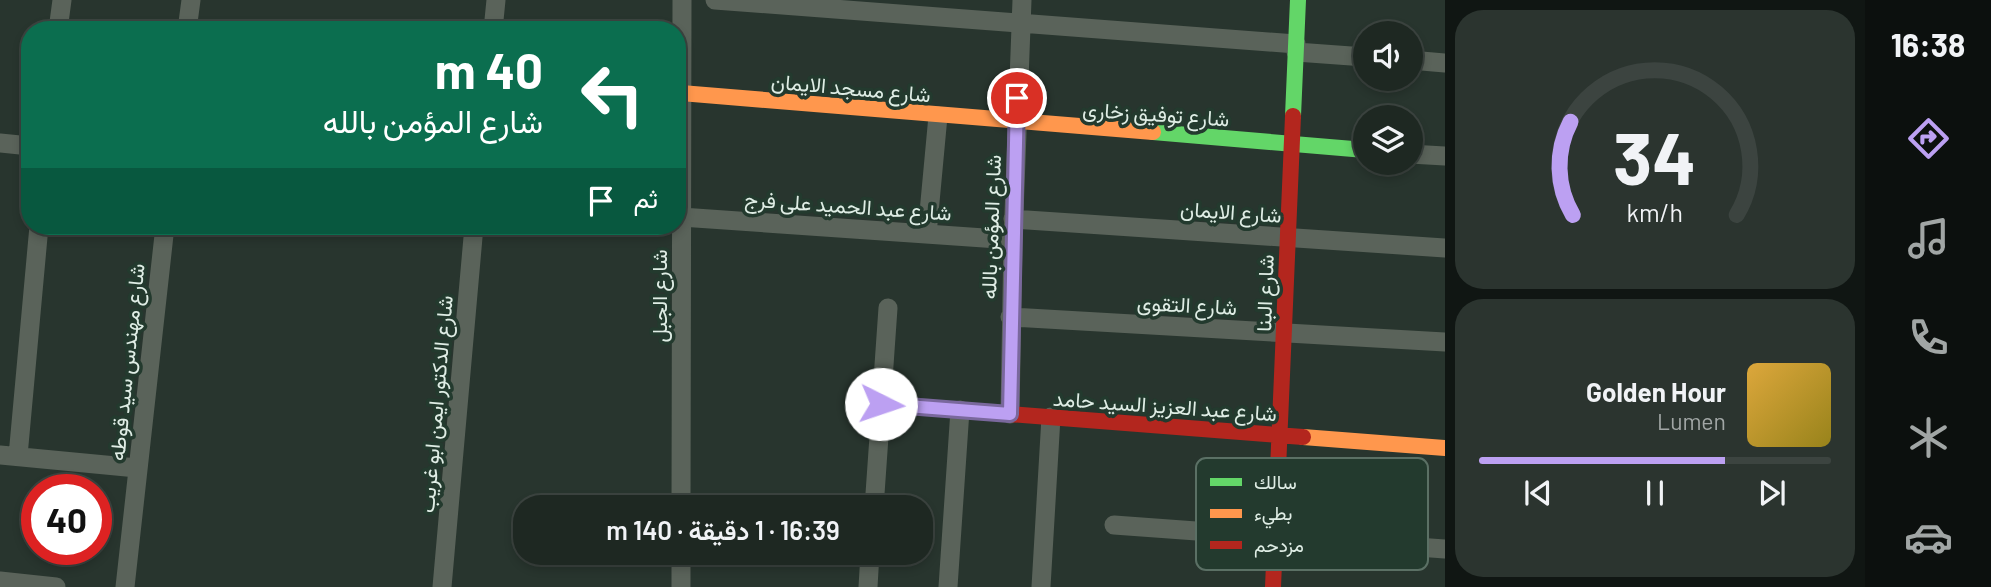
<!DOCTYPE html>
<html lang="ar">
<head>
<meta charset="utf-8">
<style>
  :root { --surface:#1e2822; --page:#2b342f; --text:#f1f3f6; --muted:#a1a6a5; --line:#3c4440; --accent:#bca0f2 }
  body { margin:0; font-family:Barlow,Vazirmatn,sans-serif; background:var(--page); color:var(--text); direction:rtl; height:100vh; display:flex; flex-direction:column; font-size:26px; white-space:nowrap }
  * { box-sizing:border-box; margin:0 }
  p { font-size:23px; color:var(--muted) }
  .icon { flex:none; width:38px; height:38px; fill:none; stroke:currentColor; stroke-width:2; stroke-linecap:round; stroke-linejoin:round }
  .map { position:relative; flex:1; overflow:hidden; direction:ltr }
  .panel { display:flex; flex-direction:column; gap:10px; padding:10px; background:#101613; width:420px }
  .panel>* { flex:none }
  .banner { position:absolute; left:21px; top:21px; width:665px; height:214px; border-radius:28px; box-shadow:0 4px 10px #0003,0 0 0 2px var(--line); direction:rtl; background:#0b6e4f; color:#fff; overflow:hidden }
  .controls { position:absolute; left:1353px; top:21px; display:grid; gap:14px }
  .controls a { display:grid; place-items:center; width:70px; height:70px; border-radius:50%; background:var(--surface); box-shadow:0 4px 10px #0003,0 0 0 2px var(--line); font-size:35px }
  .speed { position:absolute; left:21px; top:474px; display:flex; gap:14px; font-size:35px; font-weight:700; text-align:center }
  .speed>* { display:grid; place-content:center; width:91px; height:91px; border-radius:50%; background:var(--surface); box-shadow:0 4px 10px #0003,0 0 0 2px var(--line); line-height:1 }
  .speed .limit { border:10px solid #d22; background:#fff; color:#111 }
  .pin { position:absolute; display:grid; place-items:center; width:60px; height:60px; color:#fff; margin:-30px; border:4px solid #fff; border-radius:50%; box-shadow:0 2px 7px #0007 }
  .me { position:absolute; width:77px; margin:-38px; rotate:94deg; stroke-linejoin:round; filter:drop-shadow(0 0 5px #0008) }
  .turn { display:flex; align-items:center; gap:24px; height:147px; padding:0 28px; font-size:32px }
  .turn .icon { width:91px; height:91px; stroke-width:2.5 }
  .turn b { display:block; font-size:49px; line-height:60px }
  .then { display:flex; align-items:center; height:66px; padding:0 28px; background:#0003; gap:14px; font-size:26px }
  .panel .tile { flex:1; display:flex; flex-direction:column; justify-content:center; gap:10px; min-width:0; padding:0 24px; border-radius:28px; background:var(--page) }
  .panel .dial { align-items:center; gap:0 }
  .dial svg { height:182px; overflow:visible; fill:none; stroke:var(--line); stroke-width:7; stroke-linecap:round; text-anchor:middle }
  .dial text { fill:var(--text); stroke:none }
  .song { display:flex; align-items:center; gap:21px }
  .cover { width:84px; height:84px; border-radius:10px; background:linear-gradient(135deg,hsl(40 70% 55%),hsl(50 70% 35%)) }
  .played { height:7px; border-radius:4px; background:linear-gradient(90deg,var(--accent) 70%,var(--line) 70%) }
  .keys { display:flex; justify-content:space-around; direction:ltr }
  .trip { position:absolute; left:513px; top:495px; width:420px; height:70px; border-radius:28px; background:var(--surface); box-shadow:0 4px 10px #0003,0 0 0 2px var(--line); font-weight:600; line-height:70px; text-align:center; direction:rtl }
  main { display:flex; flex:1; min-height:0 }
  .tab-bar { display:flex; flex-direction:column; width:126px; justify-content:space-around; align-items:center; background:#0c100e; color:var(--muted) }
  .tab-bar .icon { width:49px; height:49px }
  .tab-bar .current { color:var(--accent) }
  .tab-bar b { font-size:32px; color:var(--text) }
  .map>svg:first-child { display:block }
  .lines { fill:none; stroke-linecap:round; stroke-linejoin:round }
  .street { stroke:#5a635a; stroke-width:19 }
  .fast { stroke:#63d668; stroke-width:16 }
  .slow { stroke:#ff974d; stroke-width:16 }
  .jam { stroke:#b3261e; stroke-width:16 }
  .route-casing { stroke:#7a689d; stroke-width:18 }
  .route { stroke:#bca0f2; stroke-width:12 }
  .labels { text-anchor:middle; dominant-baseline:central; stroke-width:7; stroke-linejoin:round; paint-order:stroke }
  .street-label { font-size:21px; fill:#dfede5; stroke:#233a2e }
  .key { fill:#233a2e; stroke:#5b7065; stroke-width:2 }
  .key-label { font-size:19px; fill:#dfede5 }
</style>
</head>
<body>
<main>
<nav class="tab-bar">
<b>16:38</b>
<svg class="icon current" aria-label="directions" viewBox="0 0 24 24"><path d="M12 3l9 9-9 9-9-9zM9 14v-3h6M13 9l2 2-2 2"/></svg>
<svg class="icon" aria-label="music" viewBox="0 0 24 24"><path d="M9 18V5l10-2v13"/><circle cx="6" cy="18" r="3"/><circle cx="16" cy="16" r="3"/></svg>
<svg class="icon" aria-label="phone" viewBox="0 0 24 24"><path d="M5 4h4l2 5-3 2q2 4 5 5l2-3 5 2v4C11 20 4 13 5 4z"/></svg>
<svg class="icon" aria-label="climate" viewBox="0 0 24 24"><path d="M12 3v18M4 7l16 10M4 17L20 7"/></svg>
<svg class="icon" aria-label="car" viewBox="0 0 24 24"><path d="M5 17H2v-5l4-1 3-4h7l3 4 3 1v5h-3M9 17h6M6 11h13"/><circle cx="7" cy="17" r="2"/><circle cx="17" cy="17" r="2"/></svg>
</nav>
<section class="panel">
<div class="tile dial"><svg viewBox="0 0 100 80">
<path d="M14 69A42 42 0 1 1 86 69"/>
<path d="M14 69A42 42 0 0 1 13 28" stroke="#bca0f2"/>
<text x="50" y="56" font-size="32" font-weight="700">34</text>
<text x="50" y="72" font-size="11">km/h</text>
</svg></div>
<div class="tile">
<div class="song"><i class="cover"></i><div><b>Golden Hour</b><p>Lumen</p></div></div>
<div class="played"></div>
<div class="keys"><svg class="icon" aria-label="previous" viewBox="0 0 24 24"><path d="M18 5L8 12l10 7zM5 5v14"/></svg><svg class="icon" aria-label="pause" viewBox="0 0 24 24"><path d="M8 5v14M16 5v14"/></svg><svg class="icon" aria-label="next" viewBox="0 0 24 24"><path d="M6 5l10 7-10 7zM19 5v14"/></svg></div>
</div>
</section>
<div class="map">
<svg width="1445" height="587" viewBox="0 0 1445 587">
  <rect width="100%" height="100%" fill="#28352e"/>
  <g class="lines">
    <path class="street" d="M715 0 1296 44
      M58 30 62 0
      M187 30 191 0
      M493 30 496 0
      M1296 52 1365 57
      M1410 60 1445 63
      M0 143 30 146
      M1410 154 1445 156
      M681 217 1013 240
      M1013 219 1445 248
      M927 234 938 116
      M1010 317 1445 342
      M1010 414 1013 240 1022 0
      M0 455 137 468
      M18 456 39 226
      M681 508 682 0
      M874 508 888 308
      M1114 525 1445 549
      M0 581 56 587
      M125 587 165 226
      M442 587 474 226
      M681 587V553
      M868 587 870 553
      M948 587 960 410
      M1041 587 1051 417"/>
    <path class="fast" d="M1293 116 1298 0
      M1153 132 1365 150"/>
    <path class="slow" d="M681 93 1153 132
      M1303 437 1445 448"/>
    <path class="jam" d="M881 404 1303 437
      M1273 587 1293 116"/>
  </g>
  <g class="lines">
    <g class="route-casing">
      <path id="route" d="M881 404 1010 414 1017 98"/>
    </g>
    <use href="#route" class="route"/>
  </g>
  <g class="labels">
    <g class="street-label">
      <text transform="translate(851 87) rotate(5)">شارع مسجد الايمان</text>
      <text transform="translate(1156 113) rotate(4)">شارع توفيق زخارى</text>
      <text transform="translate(848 205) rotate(4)">شارع عبد الحميد على فرج</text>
      <text transform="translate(1231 211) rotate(4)">شارع الايمان</text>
      <text transform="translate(990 227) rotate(-88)">شارع المؤمن بالله</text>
      <text transform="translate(1264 293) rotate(-88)">شارع البنا</text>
      <text transform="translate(658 296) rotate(-90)">شارع الجبل</text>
      <text transform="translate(1187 304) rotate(3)">شارع التقوى</text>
      <text transform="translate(126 362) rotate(-84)">شارع مهندس سيد قوطه</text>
      <text transform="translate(435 404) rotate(-85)">شارع الدكتور ايمن ابو غريب</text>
      <text transform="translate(1165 405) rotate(4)">شارع عبد العزيز السيد حامد</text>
    </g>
  </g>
  <rect x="1196" y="458" width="232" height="112" rx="10" class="key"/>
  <rect x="1210" y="478" width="32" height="8" fill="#63d668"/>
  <rect x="1210" y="509" width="32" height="9" fill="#ff974d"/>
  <rect x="1210" y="541" width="32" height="8" fill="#b3261e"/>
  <g class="key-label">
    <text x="1254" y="489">سالك</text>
    <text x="1254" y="520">بطيء</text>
    <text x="1254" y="552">مزدحم</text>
  </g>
</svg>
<div class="controls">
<a><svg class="icon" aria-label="sound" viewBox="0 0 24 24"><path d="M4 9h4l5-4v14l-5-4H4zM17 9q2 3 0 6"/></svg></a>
<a><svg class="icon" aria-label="layers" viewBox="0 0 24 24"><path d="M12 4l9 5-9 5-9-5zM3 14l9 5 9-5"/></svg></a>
</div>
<div class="speed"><div class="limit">40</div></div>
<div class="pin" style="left:1017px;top:98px;background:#d93025"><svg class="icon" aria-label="arrive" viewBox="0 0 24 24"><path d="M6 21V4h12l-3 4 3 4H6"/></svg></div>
<svg class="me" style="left:881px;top:404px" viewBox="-20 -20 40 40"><circle r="19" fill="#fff"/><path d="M0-13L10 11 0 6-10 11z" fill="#bca0f2"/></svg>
<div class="trip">16:39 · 1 دقيقة · 140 m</div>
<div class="banner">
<div class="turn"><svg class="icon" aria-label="left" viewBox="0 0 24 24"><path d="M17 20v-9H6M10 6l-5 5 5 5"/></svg><div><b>40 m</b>شارع المؤمن بالله</div></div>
<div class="then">ثم<svg class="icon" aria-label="arrive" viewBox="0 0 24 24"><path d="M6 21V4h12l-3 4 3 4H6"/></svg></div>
</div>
</div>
</main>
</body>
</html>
